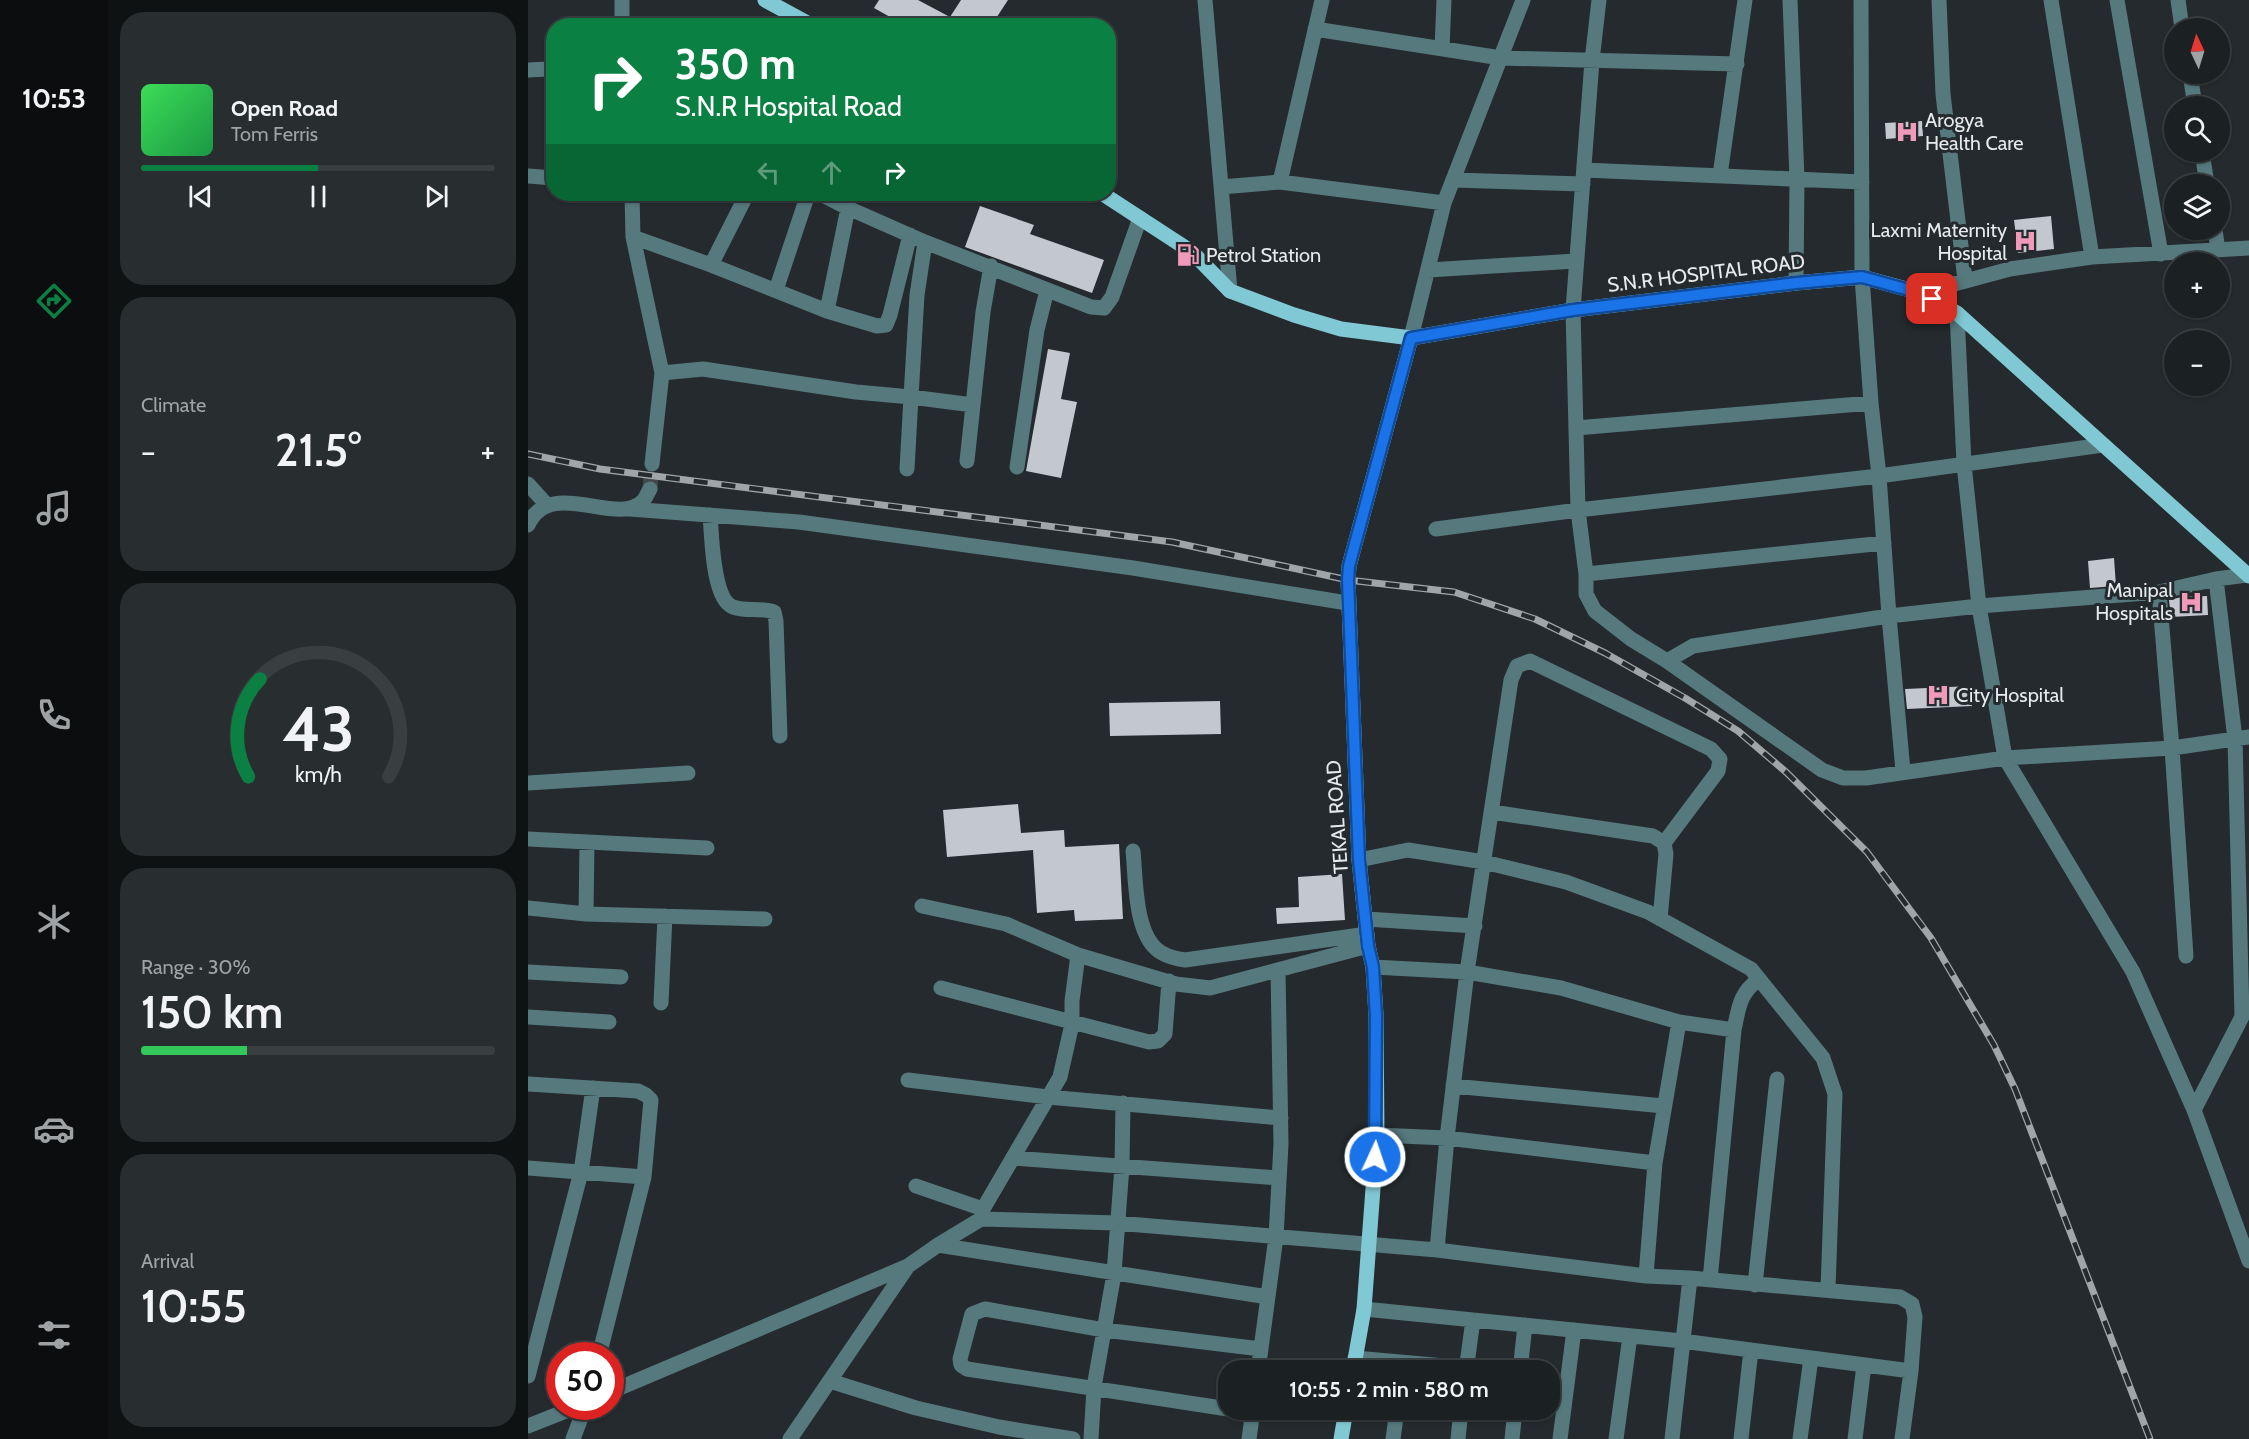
<!DOCTYPE html>
<html lang="en">
<head>
<meta charset="utf-8">
<style>
  :root { --surface:#1b2022; --page:#282d2f; --text:#f1f3f6; --muted:#a0a3a5; --line:#393e40; --accent:#0b8043 }
  body { margin:0; font-family:Cabin,sans-serif; background:var(--page); color:var(--text); height:100vh; display:flex; flex-direction:column; font-size:22px; white-space:nowrap }
  * { box-sizing:border-box; margin:0 }
  p { font-size:20px; color:var(--muted) }
  .icon { flex:none; width:33px; height:33px; fill:none; stroke:currentColor; stroke-width:2; stroke-linecap:round; stroke-linejoin:round }
  .map { position:relative; flex:1; overflow:hidden }
  .panel { display:flex; flex-direction:column; gap:12px; padding:12px; background:#0f1213; width:420px }
  .panel>* { flex:none }
  .banner { position:absolute; left:18px; top:18px; width:570px; height:183px; border-radius:24px; box-shadow:0 2px 4px #0004,0 0 0 2px var(--line); background:#0b8043; color:#fff; overflow:hidden }
  .needle { width:39px; rotate:356deg }
  .fabs { position:absolute; left:1636px; top:18px; display:grid; gap:12px }
  .fabs a { display:grid; place-items:center; width:66px; height:66px; border-radius:50%; background:var(--surface); box-shadow:0 2px 4px #0004,0 0 0 2px var(--line); font-size:30px }
  .speed { position:absolute; left:18px; top:1342px; display:flex; gap:12px; font-size:30px; font-weight:700; text-align:center }
  .speed>* { display:grid; place-content:center; width:78px; height:78px; border-radius:50%; background:var(--surface); box-shadow:0 2px 4px #0004,0 0 0 2px var(--line); line-height:1 }
  .speed .limit { border:9px solid #d22; background:#fff; color:#111 }
  .pin { position:absolute; display:grid; place-items:center; width:51px; height:51px; color:#fff; margin:-26px; border-radius:12px; box-shadow:0 3px 9px #0006 }
  .me { position:absolute; width:66px; margin:-33px; rotate:3deg; stroke-linejoin:round; filter:drop-shadow(0 0 4px #0008) }
  .turn { display:flex; align-items:center; gap:21px; height:126px; padding:0 30px; font-size:27px }
  .turn .icon { width:78px; height:78px; stroke-width:2.5 }
  .turn b { display:block; font-size:42px; line-height:51px }
  .lanes { display:flex; align-items:center; height:57px; padding:0 30px; background:#0003; justify-content:center; gap:30px; direction:ltr }
  .lanes .off { opacity:.35 }
  .big { font-size:45px; font-weight:600; line-height:1.1 }
  .panel .widget { flex:1; display:flex; flex-direction:column; justify-content:center; gap:9px; min-width:0; padding:0 21px; border-radius:24px; background:var(--page) }
  .panel .dial { align-items:center; gap:0 }
  .dial svg { height:156px; overflow:visible; fill:none; stroke:var(--line); stroke-width:7; stroke-linecap:round; text-anchor:middle }
  .dial text { fill:var(--text); stroke:none }
  .song { display:flex; align-items:center; gap:18px }
  .cover { width:72px; height:72px; border-radius:9px; background:linear-gradient(135deg,hsl(130 70% 55%),hsl(140 70% 35%)) }
  .played { height:6px; border-radius:3px; background:linear-gradient(90deg,var(--accent) 50%,var(--line) 50%) }
  .keys { display:flex; justify-content:space-around; direction:ltr }
  .heat { display:flex; justify-content:space-between; align-items:center; font-size:33px; direction:ltr }
  .charge { height:9px; border-radius:4px; background:linear-gradient(90deg,#34c759 30%,var(--line) 0) }
  .trip { position:absolute; left:690px; top:1360px; width:342px; height:60px; border-radius:24px; background:var(--surface); box-shadow:0 2px 4px #0004,0 0 0 2px var(--line); font-weight:600; line-height:60px; text-align:center }
  main { display:flex; flex:1; min-height:0 }
  .tabs { display:flex; flex-direction:column; width:108px; justify-content:space-around; align-items:center; background:#0b0d0e; color:var(--muted) }
  .tabs .icon { width:42px; height:42px }
  .tabs .active { color:var(--accent) }
  .tabs b { font-size:27px; color:var(--text) }
  .map>svg:first-child { display:block }
  .building { fill:#c3c7ce }
  .lines { fill:none; stroke-linecap:round; stroke-linejoin:round }
  .minor-tunnel { stroke:#41474a; stroke-width:15; stroke-dasharray:15 8; stroke-linecap:butt }
  .minor { stroke:#56797e; stroke-width:15 }
  .major { stroke:#80c9d4; stroke-width:15 }
  .rail-casing { stroke:#a0a5a7; stroke-width:7 }
  .rail { stroke:#242a2d; stroke-width:4.5; stroke-dasharray:14; stroke-linecap:butt }
  .route-casing { stroke:#114b97; stroke-width:15 }
  .route { stroke:#1a73e8; stroke-width:10 }
  .labels { text-anchor:middle; dominant-baseline:central; stroke-width:6; stroke-linejoin:round; paint-order:stroke }
  .poi-label { font-size:20px; fill:#e6eaec; stroke:#242a2d; text-anchor:start }
  .street-label { font-size:20px; fill:#e6eaec; stroke:#242a2d }
</style>
</head>
<body>
<main>
<nav class="tabs">
<b>10:53</b>
<svg class="icon active" aria-label="directions" viewBox="0 0 24 24"><path d="M12 3l9 9-9 9-9-9zM9 14v-3h6M13 9l2 2-2 2"/></svg>
<svg class="icon" aria-label="music" viewBox="0 0 24 24"><path d="M9 18V5l10-2v13"/><circle cx="6" cy="18" r="3"/><circle cx="16" cy="16" r="3"/></svg>
<svg class="icon" aria-label="phone" viewBox="0 0 24 24"><path d="M5 4h4l2 5-3 2q2 4 5 5l2-3 5 2v4C11 20 4 13 5 4z"/></svg>
<svg class="icon" aria-label="climate" viewBox="0 0 24 24"><path d="M12 3v18M4 7l16 10M4 17L20 7"/></svg>
<svg class="icon" aria-label="car" viewBox="0 0 24 24"><path d="M5 17H2v-5l4-1 3-4h7l3 4 3 1v5h-3M9 17h6M6 11h13"/><circle cx="7" cy="17" r="2"/><circle cx="17" cy="17" r="2"/></svg>
<svg class="icon" aria-label="filters" viewBox="0 0 24 24"><path d="M4 7h16M4 17h16"/><circle cx="9" cy="7" r="2"/><circle cx="15" cy="17" r="2"/></svg>
</nav>
<section class="panel">
<div class="widget">
<div class="song"><i class="cover"></i><div><b>Open Road</b><p>Tom Ferris</p></div></div>
<div class="played"></div>
<div class="keys"><svg class="icon" aria-label="previous" viewBox="0 0 24 24"><path d="M18 5L8 12l10 7zM5 5v14"/></svg><svg class="icon" aria-label="pause" viewBox="0 0 24 24"><path d="M8 5v14M16 5v14"/></svg><svg class="icon" aria-label="next" viewBox="0 0 24 24"><path d="M6 5l10 7-10 7zM19 5v14"/></svg></div>
</div>
<div class="widget"><p>Climate</p>
<div class="heat"><a>−</a><b class="big">21.5°</b><a>+</a></div>
</div>
<div class="widget dial"><svg viewBox="0 0 100 80">
<path d="M14 69A42 42 0 1 1 86 69"/>
<path d="M14 69A42 42 0 0 1 20 19" stroke="#0b8043"/>
<text x="50" y="56" font-size="32" font-weight="700">43</text>
<text x="50" y="72" font-size="11">km/h</text>
</svg></div>
<div class="widget"><p>Range · 30%</p><b class="big">150 km</b><div class="charge"></div></div>
<div class="widget"><p>Arrival</p><b class="big">10:55</b></div>
</section>
<div class="map">
<svg width="1721" height="1439" viewBox="0 0 1721 1439">
  <rect width="100%" height="100%" fill="#242a2d"/>
  <path class="building" d="M351 0H390L422 17 433 0H480L463 26H378L346 8Z
    M1394 121 1395 136 1358 139 1357 123Z
    M452 206 506 225 502 234 576 260 564 293 437 247Z
    M1523 216 1526 249 1490 253 1486 220Z
    M520 349 542 353 533 399 549 402 533 478 498 471Z
    M1586 558 1588 586 1562 588 1560 561Z
    M1679 596 1680 615 1643 617 1641 600 1654 597Z
    M1443 686 1444 706 1379 709 1377 689Z
    M692 701 693 734 582 736 581 703Z
    M490 804 493 833 536 830 537 847 591 844 595 919 547 921 546 910 509 913 505 850 419 857 415 810Z
    M814 874 817 920 749 924 748 908 771 907 770 877Z"/>
  <g class="lines">
    <path class="minor-tunnel" d="M122 489 124 464"/>
    <path class="minor" d="M94 0V26
      M677 0 702 291
      M1262 0 1269 179 1268 283
      M1333 0 1334 277 1343 403
      M1411 0 1415 94 1437 280
      M1523 0 1564 257
      M1589 0 1633 254
      M1650 0 1654 28
      M787 29 973 58 1209 64
      M914 49 916 0
      M0 70 20 69 26 75
      M1662 74 1667 106
      M1674 152 1679 184
      M1056 170 1334 182
      M1192 175 1217 0
      M0 176 26 178
      M926 180 1055 184
      M752 182 794 0
      M693 187 752 182 916 203
      M104 194 105 237 134 373 124 464
      M293 194 320 208 397 242 563 307 576 308 584 297 612 218
      M1687 230 1690 250
      M105 237 183 265 299 311 349 326 358 325 362 315 382 235
      M183 265 219 194
      M900 270 1048 261
      M248 290 280 194
      M1393 293 1482 269 1564 257 1721 248
      M299 311 320 208
      M1429 313 1436 464 1451 606 1477 758 1605 972 1666 1110
      M883 338 916 203 995 0
      M134 373 175 369 328 392 383 397 389 295 397 242
      M1048 428 1343 403 1351 476 1050 510 1045 310 1064 61 1071 0
      M439 461 455 312 463 266
      M489 467 509 330 519 290
      M379 469 383 397 445 405
      M0 484 19 505
      M102 509 271 522 605 568 819 603
      M182 515C184 535 184 599 205 607 217 612 233 607 246 612L248 621 252 736
      M0 525C22 476 89 528 115 501 118 498 120 492 122 489
      M908 529 1050 510 1058 574 1356 543
      M1058 574V594L1067 611 1103 639 1139 661 1294 770 1315 778H1338L1477 758 1644 748 1721 737
      M1688 579 1707 739 1714 1016
      M1631 592 1644 748 1658 956
      M1139 661 1165 646 1361 616 1351 476 1575 445
      M1375 771 1361 616 1451 606 1631 592 1688 579 1719 575
      M0 783 160 773
      M964 812 1125 836 1136 843 1138 854 1132 919
      M0 839 179 848
      M605 851C608 879 606 938 634 953 641 957 649 959 657 960L839 934
      M831 860 880 850 956 862 1038 882 1120 912 1223 969 1295 1058 1307 1094 1300 1289
      M394 906 478 924 550 955
      M0 908 58 914 237 919
      M58 914 59 842
      M838 919 947 926
      M845 967 939 972 1033 988 1151 1022 1127 1163 1118 1276
      M0 972 93 977
      M413 988 621 1042 630 1041 637 1034 641 981
      M133 1003 137 916
      M1719 1007 1666 1110 1721 1261
      M0 1017 81 1022
      M1151 1022 1206 1030
      M380 1080 520 1097 753 1118
      M0 1084 110 1091 118 1095 123 1100 116 1177
      M925 1086 1136 1106
      M849 1135 919 1138 1127 1163
      M485 1158 751 1178
      M0 1168 116 1177 71 1356
      M388 1186 455 1209
      M453 1219 455 1209 532 1077 544 1024V1001L550 955 648 984 682 988 840 946
      M410 1245 740 1297
      M909 1250 919 1138 939 972 983 680 989 666 1002 661 1183 749 1192 759 1190 771 1136 843
      M1182 1280 1206 1030C1211 1007 1211 994 1231 979
      M1227 1285 1249 1079
      M827 1358 939 1368
      M730 1371 748 1237 753 1144 750 970
      M938 1371 945 1320
      M992 1371 997 1325
      M0 1376 53 1172 65 1088
      M302 1381 388 1408 471 1427 545 1439
      M82 1392 380 1266 410 1245 453 1219 588 1223 909 1250 1118 1276 1162 1278 1372 1297 1384 1304 1387 1317 1383 1371 1154 1341 836 1309
      M700 1409 439 1369 433 1365 432 1359 444 1314 457 1309 576 1330 733 1349
      M0 1426 48 1407
      M45 1439 57 1407
      M262 1439 380 1266
      M563 1439 566 1387 586 1274 594 1166 595 1103
      M721 1439 725 1410
      M865 1439 869 1410
      M930 1439 933 1410
      M984 1439 987 1410
      M1032 1439 1046 1330
      M1088 1439 1102 1336
      M1144 1439 1162 1278
      M1213 1439 1223 1350
      M1272 1439 1283 1358
      M1327 1439 1336 1365
      M1374 1439 1383 1371"/>
    <path class="major" d="M237 0 285 26
      M575 194 664 252 702 291 766 315 813 329 883 338 1045 310 1268 283 1334 277 1393 293 1429 313 1721 576
      M825 1371 836 1309 849 1135 848 1015 845 967 840 946 831 860 820 580 821 566 883 338
      M813 1439 818 1410"/>
    <g class="rail-casing">
      <path id="rail" d="M0 454 72 469 644 542 820 580 926 592 1007 619 1077 653 1157 698 1210 731 1258 772 1339 852 1403 938 1466 1045 1487 1089 1622 1439"/>
    </g>
    <use href="#rail" class="rail"/>
  </g>
  <g class="lines">
    <g class="route-casing">
      <path id="route" d="M847 1157 848 1016 845 967 840 946 831 860 820 580 821 566 883 338 1045 310 1268 283 1334 277 1392 293 1404 299"/>
    </g>
    <use href="#route" class="route"/>
  </g>
  <defs>
    <g id="hospital-bare" transform="scale(1.8)"><path d="M-5-5h3v3.5h4V-5h3V5h-3V1.5h-4V5h-3Z" fill="#ef9ab8" stroke="#242a2d" stroke-width="2.5" paint-order="stroke"/></g>
    <g id="fuel-bare" transform="scale(1.8)"><path d="M-5.5-6h7V0h2V4h1.3V-2.5L3-4.5l.8-.8L6-3V5H2.5V1h-1V6h-7ZM-4.2-4.7v3.2H.2V-4.7Z" fill="#ef9ab8" stroke="#242a2d" stroke-width="2.5" paint-order="stroke"/></g>
  </defs>
  <g fill-rule="evenodd">
    <use href="#hospital-bare" x="1379" y="132"/>
    <use href="#hospital-bare" x="1497" y="241"/>
    <use href="#fuel-bare" x="660" y="255"/>
    <use href="#hospital-bare" x="1663" y="602"/>
    <use href="#hospital-bare" x="1410" y="695"/>
  </g>
  <g class="labels">
    <g class="poi-label">
      <text x="1397" y="120">Arogya<tspan x="1397" dy="23">Health Care</tspan></text>
      <text x="1479" y="230" text-anchor="end">Laxmi Maternity<tspan x="1479" dy="23">Hospital</tspan></text>
      <text x="678" y="255">Petrol Station</text>
      <text x="1645" y="590" text-anchor="end">Manipal<tspan x="1645" dy="23">Hospitals</tspan></text>
      <text x="1428" y="695">City Hospital</text>
    </g>
    <g class="street-label">
      <text transform="translate(1178 273) rotate(-7)">S.N.R HOSPITAL ROAD</text>
      <text transform="translate(809 817) rotate(-94)">TEKAL ROAD</text>
    </g>
  </g>
</svg>
<div class="fabs">
<a><svg class="needle" viewBox="-14 -14 28 28"><path d="M0-13l5 13h-10z" fill="#e53935"/><path d="M0 13l5-13h-10z" fill="#a0a3a5"/></svg></a>
<a><svg class="icon" aria-label="search" viewBox="0 0 24 24"><circle cx="10" cy="10" r="6"/><path d="M15 15l6 6"/></svg></a>
<a><svg class="icon" aria-label="layers" viewBox="0 0 24 24"><path d="M12 4l9 5-9 5-9-5zM3 14l9 5 9-5"/></svg></a>
<a>+</a>
<a>−</a>
</div>
<div class="speed"><div class="limit">50</div></div>
<div class="pin" style="left:1404px;top:299px;background:#d93025"><svg class="icon" aria-label="arrive" viewBox="0 0 24 24"><path d="M6 21V4h12l-3 4 3 4H6"/></svg></div>
<svg class="me" style="left:847px;top:1157px" viewBox="-20 -20 40 40"><circle r="17" fill="#1a73e8" stroke="#fff" stroke-width="3"/><path d="M0-11L8 9 0 5-8 9z" fill="#fff"/></svg>
<div class="trip">10:55 · 2 min · 580 m</div>
<div class="banner">
<div class="turn"><svg class="icon" aria-label="right" viewBox="0 0 24 24"><path d="M7 20v-9h11M14 6l5 5-5 5"/></svg><div><b>350 m</b>S.N.R Hospital Road</div></div>
<div class="lanes"><svg class="icon off" aria-label="left" viewBox="0 0 24 24"><path d="M17 20v-9H6M10 6l-5 5 5 5"/></svg><svg class="icon off" aria-label="ahead" viewBox="0 0 24 24"><path d="M12 20V5M6 11l6-6 6 6"/></svg><svg class="icon" aria-label="right" viewBox="0 0 24 24"><path d="M7 20v-9h11M14 6l5 5-5 5"/></svg></div>
</div>
</div>
</main>
</body>
</html>
